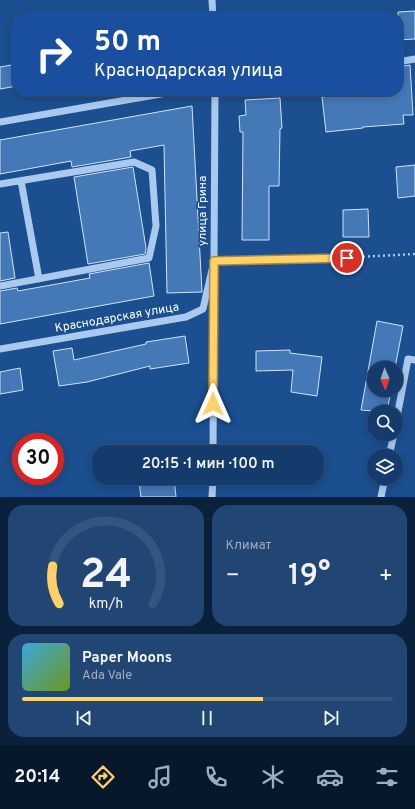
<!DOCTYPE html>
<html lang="ru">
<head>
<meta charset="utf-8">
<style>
  :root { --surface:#143b6b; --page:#214673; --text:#f1f3f6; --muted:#9dadc1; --line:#33557e; --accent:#ffd166 }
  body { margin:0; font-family:Overpass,sans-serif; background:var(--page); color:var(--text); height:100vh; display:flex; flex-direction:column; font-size:15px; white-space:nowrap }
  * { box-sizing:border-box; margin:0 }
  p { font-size:13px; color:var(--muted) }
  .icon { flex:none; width:22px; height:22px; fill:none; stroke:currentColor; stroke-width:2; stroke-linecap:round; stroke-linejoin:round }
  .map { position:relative; height:497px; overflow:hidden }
  .details { display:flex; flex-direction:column; gap:8px; padding:8px; background:#0b203b; flex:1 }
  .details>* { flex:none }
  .hud { position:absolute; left:12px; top:12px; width:391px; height:84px; border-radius:16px; box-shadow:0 2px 10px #0003,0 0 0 1px var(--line); background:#1a4fa0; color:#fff; overflow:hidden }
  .needle { width:26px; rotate:178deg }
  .buttons { position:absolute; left:367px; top:361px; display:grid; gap:8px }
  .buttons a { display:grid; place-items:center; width:36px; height:36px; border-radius:50%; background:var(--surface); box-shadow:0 2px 10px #0003,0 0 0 1px var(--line); font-size:20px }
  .speed { position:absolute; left:12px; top:433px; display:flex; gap:8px; font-size:20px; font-weight:700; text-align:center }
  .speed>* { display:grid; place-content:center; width:52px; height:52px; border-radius:50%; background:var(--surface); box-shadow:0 2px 10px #0003,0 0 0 1px var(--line); line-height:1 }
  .speed .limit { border:6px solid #d22; background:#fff; color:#111 }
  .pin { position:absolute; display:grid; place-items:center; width:34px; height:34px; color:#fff; margin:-17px; border:2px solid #fff; border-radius:50%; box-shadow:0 1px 4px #0007 }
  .me { position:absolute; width:44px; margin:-22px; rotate:0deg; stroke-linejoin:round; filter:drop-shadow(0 0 3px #0008) }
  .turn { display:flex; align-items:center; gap:14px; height:84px; padding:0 16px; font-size:18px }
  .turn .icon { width:52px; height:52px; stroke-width:2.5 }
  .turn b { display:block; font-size:28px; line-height:34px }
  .big { font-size:30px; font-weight:600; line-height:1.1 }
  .details .card { flex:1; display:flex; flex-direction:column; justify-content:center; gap:6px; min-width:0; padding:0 14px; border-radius:16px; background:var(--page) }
  .details .dial { align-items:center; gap:0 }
  .dial svg { height:104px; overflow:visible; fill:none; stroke:var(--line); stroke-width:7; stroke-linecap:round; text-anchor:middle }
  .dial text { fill:var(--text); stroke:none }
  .song { display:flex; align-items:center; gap:12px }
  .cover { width:48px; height:48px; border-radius:6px; background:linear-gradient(135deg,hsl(200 70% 55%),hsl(80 70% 35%)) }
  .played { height:4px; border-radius:2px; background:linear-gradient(90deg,var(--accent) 65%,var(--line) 65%) }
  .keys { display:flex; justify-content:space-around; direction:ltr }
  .heat { display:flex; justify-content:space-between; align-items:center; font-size:22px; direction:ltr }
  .details .tiles { flex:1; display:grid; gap:8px; grid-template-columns:1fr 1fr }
  .card:last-child { grid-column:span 2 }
  .trip { position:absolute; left:92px; top:445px; width:232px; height:40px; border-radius:16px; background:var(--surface); box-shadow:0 2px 10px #0003,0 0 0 1px var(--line); font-weight:600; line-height:40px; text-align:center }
  .dock { display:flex; height:64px; justify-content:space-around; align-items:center; background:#08182b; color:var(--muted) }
  .dock .icon { width:28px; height:28px }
  .dock .current { color:var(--accent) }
  .dock b { font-size:18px; color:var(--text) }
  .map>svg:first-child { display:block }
  .building { fill:#4478b7; stroke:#cfe3fa }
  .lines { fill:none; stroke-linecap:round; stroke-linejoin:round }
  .path { stroke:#a9c9ee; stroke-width:2.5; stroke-dasharray:2 3; stroke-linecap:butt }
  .minor { stroke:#a9c9ee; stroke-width:7 }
  .route-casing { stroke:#a68842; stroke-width:10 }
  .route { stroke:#ffd166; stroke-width:7 }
  .labels { text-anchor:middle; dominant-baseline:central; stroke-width:3.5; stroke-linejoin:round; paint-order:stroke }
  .street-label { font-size:12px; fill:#fff; stroke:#1b4f8f }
</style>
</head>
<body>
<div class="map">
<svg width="415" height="497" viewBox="0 0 415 497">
  <rect width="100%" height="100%" fill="#1b4f8f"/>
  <path class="building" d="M415 11V39L398 40V12Z
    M17 64V86L0 89V67Z
    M410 65 413 115H403L404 124 363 127V128L326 132 322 97 370 91H398V67Z
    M280 98 282 128 280 129 279 186H269V240H242L243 132H240L239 116 246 115 245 100Z
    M192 106 202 292 167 293 164 145 130 151 131 157 72 167 71 161 0 174V140Z
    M415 165V196L398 198 396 167Z
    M133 167 146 248 145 254 88 264 74 177Z
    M368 209 369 237H343V210Z
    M8 232 15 278 0 281V233Z
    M149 263 154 296 0 324V291L17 288 18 291 90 278 89 274Z
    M377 321 403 326 395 368H374V390H391L387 412 361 410Z
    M185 336 189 363 150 369V366L87 382 59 386 53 351 72 348 74 360 146 344V342Z
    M290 350V353L322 357 317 396 291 392 293 370 256 371V351Z
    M20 368 23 390 0 394V372Z
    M166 478H174L176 497H141L139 482Z"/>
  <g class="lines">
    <path class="path" d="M358 257 415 254"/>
    <path class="minor" d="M212 0 213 17
      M398 62 415 59
      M0 122 178 91
      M21 181 39 279
      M0 184 134 162 152 170 156 226 149 258 0 286
      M214 265 215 91
      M0 349 186 317 203 309 214 261 347 258
      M396 422 408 359 415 360
      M213 452 214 275
      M389 456 394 434
      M212 497 213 478
      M381 497 385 478"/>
  </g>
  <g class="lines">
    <g class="route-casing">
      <path id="route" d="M213 404 214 261 347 258"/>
    </g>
    <use href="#route" class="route"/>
  </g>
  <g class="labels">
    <g class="street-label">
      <text transform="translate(203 211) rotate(-90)">улица Грина</text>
      <text transform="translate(117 318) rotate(-10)">Краснодарская улица</text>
    </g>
  </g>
</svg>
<div class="buttons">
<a><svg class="needle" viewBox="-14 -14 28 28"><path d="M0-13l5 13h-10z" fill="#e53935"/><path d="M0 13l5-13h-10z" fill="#9dadc1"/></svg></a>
<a><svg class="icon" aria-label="search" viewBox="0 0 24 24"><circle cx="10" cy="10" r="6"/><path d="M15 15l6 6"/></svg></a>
<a><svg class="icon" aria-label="layers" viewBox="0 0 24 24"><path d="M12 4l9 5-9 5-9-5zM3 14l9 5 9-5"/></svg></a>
</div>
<div class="speed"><div class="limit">30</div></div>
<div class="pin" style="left:347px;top:258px;background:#d93025"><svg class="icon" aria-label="arrive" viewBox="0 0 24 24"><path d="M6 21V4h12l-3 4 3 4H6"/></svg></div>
<svg class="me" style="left:213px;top:404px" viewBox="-20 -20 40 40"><path d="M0-17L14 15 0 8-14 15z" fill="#ffd166" stroke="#fff" stroke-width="4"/></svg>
<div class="trip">20:15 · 1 мин · 100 m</div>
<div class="hud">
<div class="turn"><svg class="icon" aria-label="right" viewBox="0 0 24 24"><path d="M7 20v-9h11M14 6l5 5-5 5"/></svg><div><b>50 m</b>Краснодарская улица</div></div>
</div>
</div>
<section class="details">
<div class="tiles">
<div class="card dial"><svg viewBox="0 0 100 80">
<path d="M14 69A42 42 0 1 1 86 69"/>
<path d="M14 69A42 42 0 0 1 9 40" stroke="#ffd166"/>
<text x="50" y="56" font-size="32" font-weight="700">24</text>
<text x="50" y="72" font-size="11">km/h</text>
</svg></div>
<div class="card"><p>Климат</p>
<div class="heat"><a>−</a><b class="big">19°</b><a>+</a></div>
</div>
<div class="card">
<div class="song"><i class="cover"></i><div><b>Paper Moons</b><p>Ada Vale</p></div></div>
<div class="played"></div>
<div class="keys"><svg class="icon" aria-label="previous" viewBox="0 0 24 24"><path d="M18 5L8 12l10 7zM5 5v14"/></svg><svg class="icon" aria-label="pause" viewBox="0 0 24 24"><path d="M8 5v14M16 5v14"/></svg><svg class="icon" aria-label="next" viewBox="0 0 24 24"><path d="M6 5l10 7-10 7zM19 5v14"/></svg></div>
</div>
</div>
</section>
<nav class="dock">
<b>20:14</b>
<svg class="icon current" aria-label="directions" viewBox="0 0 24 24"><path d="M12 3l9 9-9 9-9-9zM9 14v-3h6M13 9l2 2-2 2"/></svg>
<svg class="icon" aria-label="music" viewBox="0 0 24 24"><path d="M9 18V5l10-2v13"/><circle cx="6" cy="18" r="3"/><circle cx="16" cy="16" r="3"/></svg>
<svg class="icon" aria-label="phone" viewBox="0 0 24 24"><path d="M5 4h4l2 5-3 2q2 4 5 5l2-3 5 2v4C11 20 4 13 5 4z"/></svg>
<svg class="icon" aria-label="climate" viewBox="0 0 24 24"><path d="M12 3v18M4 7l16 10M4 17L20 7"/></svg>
<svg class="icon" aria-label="car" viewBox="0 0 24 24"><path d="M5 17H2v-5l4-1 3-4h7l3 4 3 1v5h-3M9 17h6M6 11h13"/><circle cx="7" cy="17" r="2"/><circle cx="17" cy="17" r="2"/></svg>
<svg class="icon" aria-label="filters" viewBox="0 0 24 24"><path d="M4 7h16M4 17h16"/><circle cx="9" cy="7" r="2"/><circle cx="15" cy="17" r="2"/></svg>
</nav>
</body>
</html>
